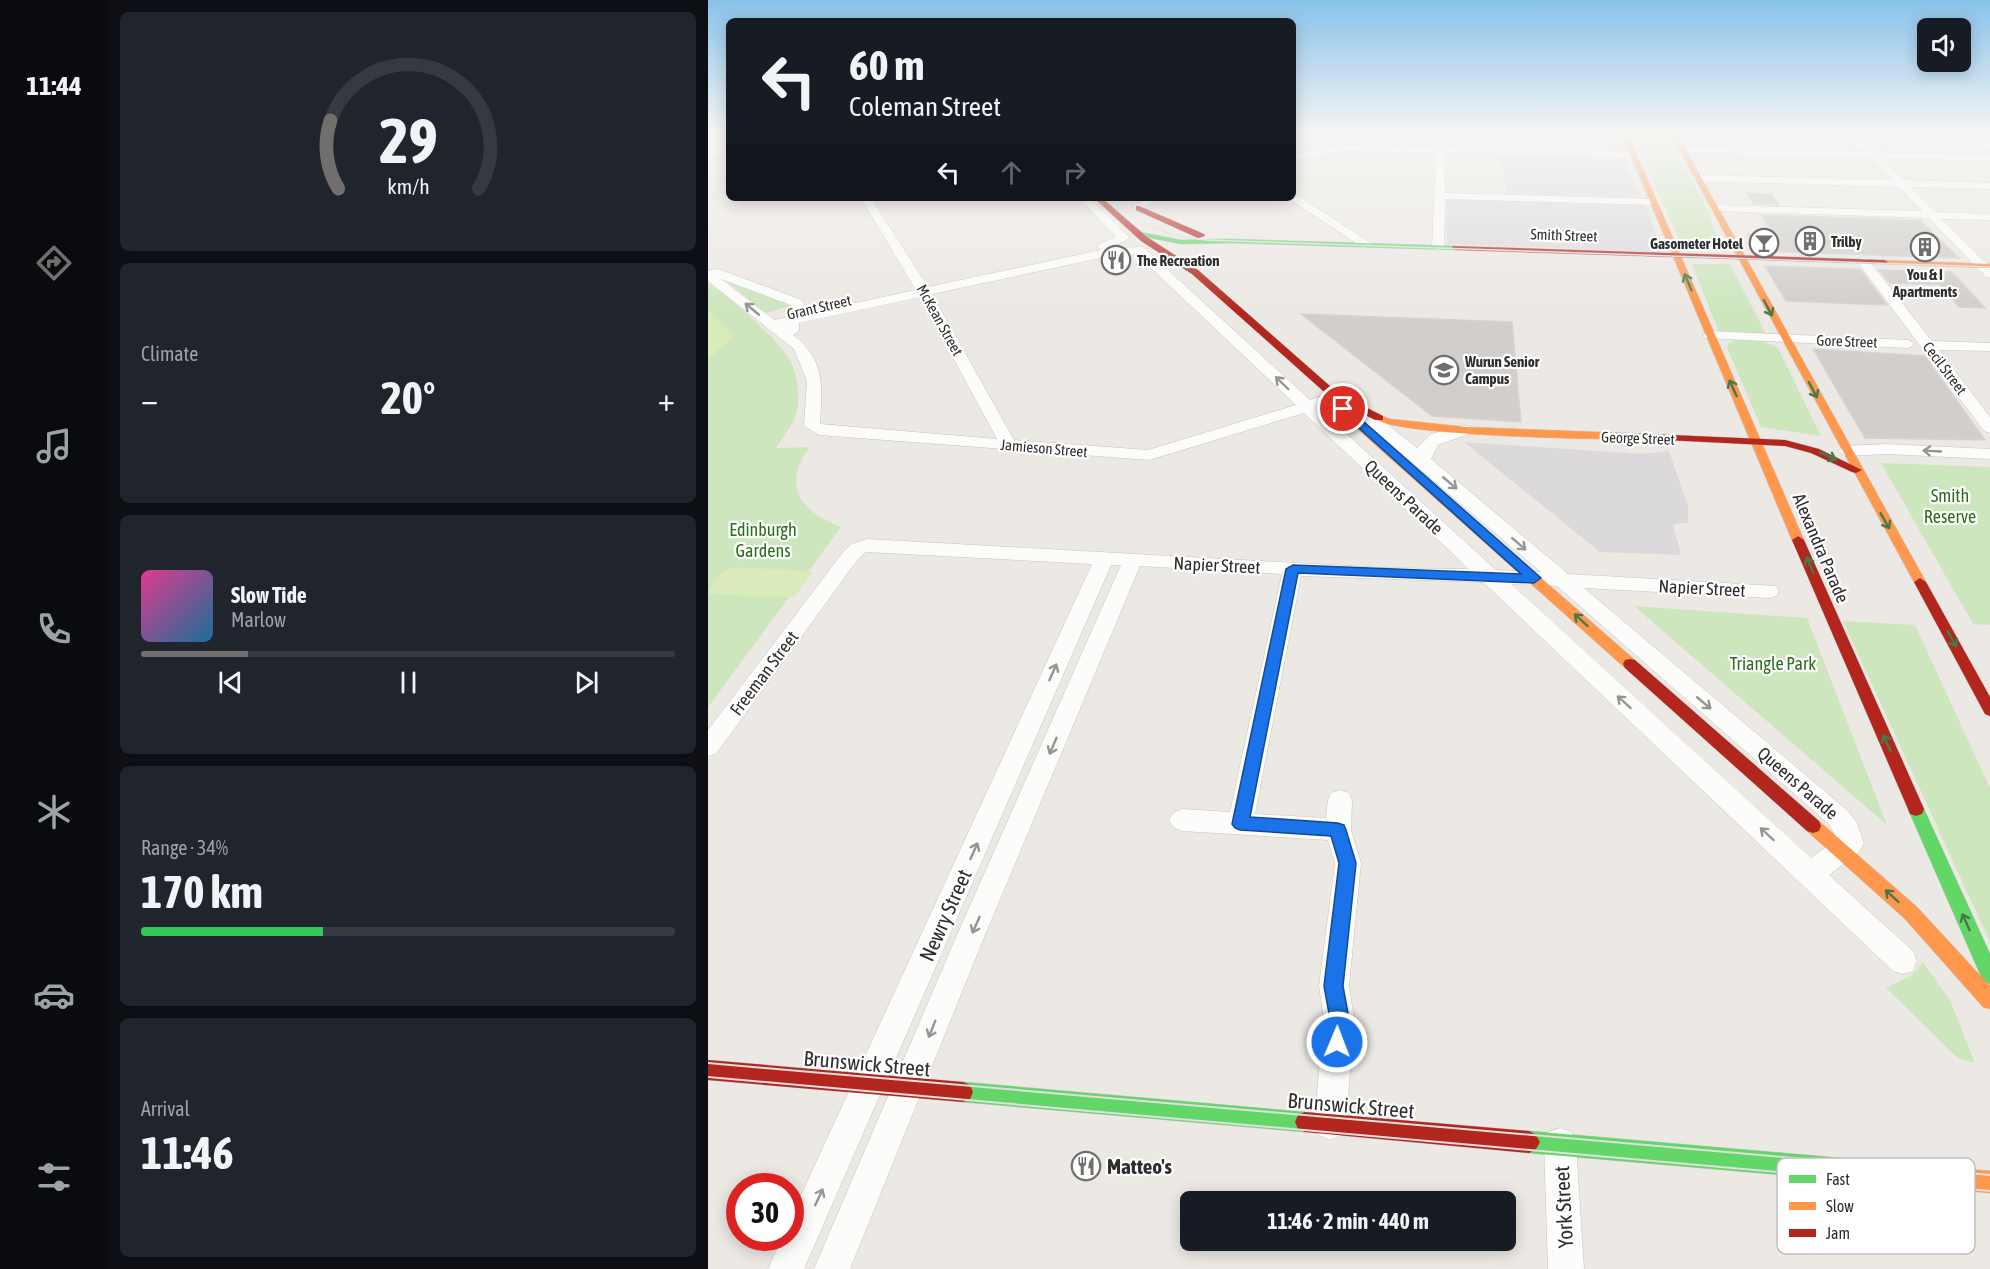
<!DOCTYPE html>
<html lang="en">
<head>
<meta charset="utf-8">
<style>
  :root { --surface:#171b24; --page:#20242c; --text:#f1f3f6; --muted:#9ea1a6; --line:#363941; --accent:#706f6e }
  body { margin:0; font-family:"Asap Condensed",sans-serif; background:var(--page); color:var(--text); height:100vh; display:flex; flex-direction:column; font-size:22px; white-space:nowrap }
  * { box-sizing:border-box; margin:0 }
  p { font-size:20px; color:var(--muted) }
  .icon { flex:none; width:33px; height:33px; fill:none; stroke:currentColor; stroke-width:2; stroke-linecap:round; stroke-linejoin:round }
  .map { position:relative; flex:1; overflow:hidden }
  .drawer { display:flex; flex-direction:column; gap:12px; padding:12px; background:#0d0f14; width:600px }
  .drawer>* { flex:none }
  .top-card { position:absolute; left:18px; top:18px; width:570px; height:183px; border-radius:9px; box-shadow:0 3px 15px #0003; background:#171b24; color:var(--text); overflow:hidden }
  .fabs { position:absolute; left:1209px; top:18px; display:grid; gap:12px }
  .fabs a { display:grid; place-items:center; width:54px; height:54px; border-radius:9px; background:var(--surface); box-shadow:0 3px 15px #0003; font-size:30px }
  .speed { position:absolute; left:18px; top:1173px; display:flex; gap:12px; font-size:30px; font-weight:700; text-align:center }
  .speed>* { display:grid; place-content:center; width:78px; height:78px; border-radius:50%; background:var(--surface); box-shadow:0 3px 15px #0003; line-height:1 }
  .speed .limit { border:9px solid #d22; background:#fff; color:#111 }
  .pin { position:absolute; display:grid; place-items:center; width:51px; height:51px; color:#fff; margin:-26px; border:3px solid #fff; border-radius:50%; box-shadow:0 2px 6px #0007 }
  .me { position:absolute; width:66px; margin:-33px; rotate:1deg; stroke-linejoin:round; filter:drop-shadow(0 0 4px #0008) }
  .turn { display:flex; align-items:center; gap:21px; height:126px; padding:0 24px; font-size:27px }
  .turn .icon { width:78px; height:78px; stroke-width:2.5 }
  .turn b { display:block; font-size:42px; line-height:51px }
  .lanes { display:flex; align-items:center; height:57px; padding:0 24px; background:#0003; justify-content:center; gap:30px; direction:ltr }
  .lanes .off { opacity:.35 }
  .big { font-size:45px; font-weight:700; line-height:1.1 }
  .drawer .widget { flex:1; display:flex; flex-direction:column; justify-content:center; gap:9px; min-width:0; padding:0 21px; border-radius:9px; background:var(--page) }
  .drawer .dial { align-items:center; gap:0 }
  .dial svg { height:156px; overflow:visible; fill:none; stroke:var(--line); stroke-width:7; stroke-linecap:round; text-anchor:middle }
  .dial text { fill:var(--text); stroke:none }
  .song { display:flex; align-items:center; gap:18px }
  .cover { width:72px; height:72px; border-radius:9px; background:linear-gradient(135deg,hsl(330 70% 55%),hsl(200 70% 35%)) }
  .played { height:6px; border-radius:3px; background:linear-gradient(90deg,var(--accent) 20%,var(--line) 20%) }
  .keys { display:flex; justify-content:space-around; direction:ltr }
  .heat { display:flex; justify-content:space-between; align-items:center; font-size:33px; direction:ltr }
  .charge { height:9px; border-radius:4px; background:linear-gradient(90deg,#34c759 34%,var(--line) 0) }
  .trip { position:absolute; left:472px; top:1191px; width:336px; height:60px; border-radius:9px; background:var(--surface); box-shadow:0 3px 15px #0003; font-weight:700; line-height:60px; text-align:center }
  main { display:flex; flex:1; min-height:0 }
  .tabs { display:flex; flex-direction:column; width:108px; justify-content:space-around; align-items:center; background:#090b0e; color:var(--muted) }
  .tabs .icon { width:42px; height:42px }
  .tabs .current { color:var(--accent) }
  .tabs b { font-size:27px; color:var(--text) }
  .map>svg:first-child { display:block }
  .industrial { fill:#dcd9db }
  .green { fill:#cee6be }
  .pitch { fill:#d9eabb }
  .building { fill:#d1cecb; stroke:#d7d4d0; stroke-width:1.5 }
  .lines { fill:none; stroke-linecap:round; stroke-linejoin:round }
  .street-casing { stroke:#c5c4c5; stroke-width:1 }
  .fast-casing { stroke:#c5c4c5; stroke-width:1 }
  .slow-casing { stroke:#c5c4c5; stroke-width:1 }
  .jam-casing { stroke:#c5c4c5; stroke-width:1 }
  .street { fill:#fcfcfb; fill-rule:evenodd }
  .fast { fill:#63d668; fill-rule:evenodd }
  .slow { fill:#ff974d; fill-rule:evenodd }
  .jam { fill:#b3261e; fill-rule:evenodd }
  .tram-far1 { stroke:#dfdfe1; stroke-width:1.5 }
  .tram { stroke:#dfdfe1; stroke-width:2 }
  .oneway { stroke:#467a48 }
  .oneway2 { stroke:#959594 }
  .route { fill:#1a73e8; stroke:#114b97; stroke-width:1.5 }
  .labels { text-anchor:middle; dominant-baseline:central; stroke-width:4.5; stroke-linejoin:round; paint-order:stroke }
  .far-street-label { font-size:15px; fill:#2e2e2e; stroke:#fff }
  .far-poi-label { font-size:15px; font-weight:bold; fill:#2e2e2e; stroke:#fff; text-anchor:start }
  .park-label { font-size:18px; fill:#2c6e1b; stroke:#fff }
  .street-label { font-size:18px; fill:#2e2e2e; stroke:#fff }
  .near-street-label { font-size:21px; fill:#2e2e2e; stroke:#fff }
  .near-poi-label { font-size:21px; font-weight:bold; fill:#2e2e2e; stroke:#fff; text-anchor:start }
  .key { fill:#fff; stroke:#c0c0c0; stroke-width:1.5 }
  .key-label { font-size:16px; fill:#2e2e2e }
</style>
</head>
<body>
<main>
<nav class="tabs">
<b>11:44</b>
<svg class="icon current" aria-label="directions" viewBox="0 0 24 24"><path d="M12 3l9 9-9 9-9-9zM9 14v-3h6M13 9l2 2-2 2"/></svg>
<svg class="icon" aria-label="music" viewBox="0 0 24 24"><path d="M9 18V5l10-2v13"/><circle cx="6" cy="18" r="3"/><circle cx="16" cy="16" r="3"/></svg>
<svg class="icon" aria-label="phone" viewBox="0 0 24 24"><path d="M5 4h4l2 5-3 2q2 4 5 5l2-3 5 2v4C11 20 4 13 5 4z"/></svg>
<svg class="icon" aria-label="climate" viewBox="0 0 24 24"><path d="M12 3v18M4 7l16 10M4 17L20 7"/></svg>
<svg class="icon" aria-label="car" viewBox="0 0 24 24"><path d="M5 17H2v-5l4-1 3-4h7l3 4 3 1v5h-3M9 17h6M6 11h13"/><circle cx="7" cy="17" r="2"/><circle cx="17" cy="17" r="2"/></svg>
<svg class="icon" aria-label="filters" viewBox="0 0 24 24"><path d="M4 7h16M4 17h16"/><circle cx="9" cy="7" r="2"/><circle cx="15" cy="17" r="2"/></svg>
</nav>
<section class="drawer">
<div class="widget dial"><svg viewBox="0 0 100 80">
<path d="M14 69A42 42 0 1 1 86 69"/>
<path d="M14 69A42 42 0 0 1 10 34" stroke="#706f6e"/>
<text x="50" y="56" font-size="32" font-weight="700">29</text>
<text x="50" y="72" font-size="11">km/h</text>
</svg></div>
<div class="widget"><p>Climate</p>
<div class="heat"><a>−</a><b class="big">20°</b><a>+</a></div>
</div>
<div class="widget">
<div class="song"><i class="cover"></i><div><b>Slow Tide</b><p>Marlow</p></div></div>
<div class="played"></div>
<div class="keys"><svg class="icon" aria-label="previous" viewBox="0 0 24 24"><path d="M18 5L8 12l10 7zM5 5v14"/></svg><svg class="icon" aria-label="pause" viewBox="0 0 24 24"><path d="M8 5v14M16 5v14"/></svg><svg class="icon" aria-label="next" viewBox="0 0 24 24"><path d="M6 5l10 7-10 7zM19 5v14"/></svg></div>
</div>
<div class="widget"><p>Range · 34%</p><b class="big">170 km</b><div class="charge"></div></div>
<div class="widget"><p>Arrival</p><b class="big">11:46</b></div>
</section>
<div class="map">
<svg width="1282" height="1269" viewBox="0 0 1282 1269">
  <rect width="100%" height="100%" fill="#ece8e4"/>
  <path class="industrial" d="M792 152 914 154 934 198 799 194Z
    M738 200 937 205 955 252 739 244Z
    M756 442 933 454 961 451 980 506V523L965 524 973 555 892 552Z"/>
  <path class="green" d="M927 132H958L1000 210 1005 228 1016 250 975 249 940 169 939 159Z
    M984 264H1022L1058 334 1011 332Z
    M18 281 66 297 82 306 57 313Z
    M0 283C20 295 73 342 83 362 90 377 93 401 87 417 84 427 74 438 68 448L102 447C73 486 92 511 133 527L0 707Z
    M1029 339 1055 341 1070 348 1113 436 1053 427 1019 348 1021 343Z
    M1173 463 1282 467V625L1265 624Z
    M926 606 1099 618 1179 825Z
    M1135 621 1207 625 1282 788V942Z
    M1215 962 1242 1000 1267 1063 1251 1059 1178 988 1203 976Z"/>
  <path class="pitch" d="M0 309 27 336 0 359Z
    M28 567 105 572 86 597 0 594C5 579 13 571 28 567Z"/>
  <path class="building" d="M1039 193 1063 194 1071 205 1046 204Z
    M1053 215 1212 220 1251 258 1049 251 1039 234 1066 235Z
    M1057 266 1152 269 1179 305 1078 301Z
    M1171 270 1244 272 1277 308 1251 307 1232 285 1182 283Z
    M593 314 804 322 813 422 724 416Z
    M1105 349 1217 356 1277 440 1157 438Z"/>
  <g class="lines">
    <g class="street-casing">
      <path id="street" d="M728 132H738L737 148 925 152 930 155 925 158 737 153V193L946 199 952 202 946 205 737 199 736 247 730 251 724 247 728 153 633 151 589 160 585 158V155L633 145 728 147Z
        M1138 132H1148L1168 152 1282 155V161L1174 158 1196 180 1282 183V189L1203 187 1227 212 1282 214V220L1234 219 1282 267V278L1278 277 1221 218 1007 211 1001 208 1007 205 1214 211 1191 187 990 181 985 178 990 175 1184 180 1163 158 975 153 970 150 975 147 1157 152Z
        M1258 132H1269L1282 142V150Z
        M21 146V152L0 156V150Z
        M585 194 589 195 666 245 656 248 581 199 585 198Z
        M153 198H163L220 287 393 250 389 247 391 244 408 237 371 198H382L422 238 402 248 435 247 602 400 627 391 632 393 635 396 610 408 788 570 833 572 647 414 645 411 647 408H659L709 448 723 434 758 425 764 427 766 430 764 433 730 445 723 459 860 574 1068 586 1071 591 1068 596 1061 598 876 588 1140 811 1149 823 1156 843 1152 851 1121 875 1205 951 1209 961 1205 971 1195 974 1185 971 775 582 593 576 547 814 618 818 620 800 623 793 632 790 641 793 644 800 643 830 653 863 641 986 646 1019 638 1124 633 1135 622 1140 611 1135 606 1124 616 1019 611 986 627 863 620 840 474 831 465 827 461 820 465 813 474 809 522 812 574 574 432 566 277 935 142 1269H106L249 935 413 565H403L96 1269H60L74 1238H82V1219L384 564 158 552 150 559 8 754 0 756V730L136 551 144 544 159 539 678 568 761 569 596 413 441 460 111 435 96 426 99 381 86 349 0 281V271L10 269 94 300 98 308 95 314 208 290ZM428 254 588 405 440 450 306 440 224 294 407 255ZM13 279 83 305 80 317 66 320ZM212 297 289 439 112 424C114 387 118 360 85 335L91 331V323ZM803 584 849 586 1122 825 1129 839 1103 858Z
        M432 198H443L446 202 434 209H426V205L434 201Z
        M1155 257 1159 258 1224 341 1282 343V351L1231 350 1282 417V433L1276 431 1151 264 1149 261Z
        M1002 331 1200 340 1207 344 1200 348 997 338 995 335Z
        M1178 444 1282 449V459L1178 454 1138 456 1130 451 1138 446Z
        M852 1128 864 1132 868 1144 876 1269H840L836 1144 840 1132Z"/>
    </g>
    <g class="fast-casing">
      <path id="fast" d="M427 231 473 240 522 239 748 246 752 248 748 250 522 243 473 244 427 235Z
        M1208 802 1214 804 1216 809 1282 954V984L1275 981 1200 809 1202 804Z
        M255 1082 597 1112 604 1115 607 1122 604 1129 597 1132 255 1102 248 1099 245 1092 248 1085Z
        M821 1131 1144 1159 1152 1162 1155 1170 1152 1178 1144 1181 821 1153 814 1149 810 1142 814 1135Z"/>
    </g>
    <g class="slow-casing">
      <path id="slow" d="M913 132H919L1096 540 1094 543 1090 544 1084 540Z
        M962 132H968L1218 582 1216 585 1212 586 1206 582Z
        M1173 260 1282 264V268L1176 264 1172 262Z
        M627 393 631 394 643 412 927 660 929 664 927 668H917L635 416 622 396Z
        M671 415 682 419 758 427 941 434 946 437 941 440C900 439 686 437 666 418Z
        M1105 819 1111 821 1209 907 1282 986V1009L1275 1007 1197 919 1099 831 1097 826 1099 821Z
        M1144 1159 1282 1171V1193L1144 1181 1136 1178 1133 1170 1136 1162Z"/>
    </g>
    <g class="jam-casing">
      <path id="jam" d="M386 198H394L439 237 490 270 631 394 675 416V420H667L623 398 484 274 433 241Z
        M431 206 496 234 497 236 490 238 428 210V206Z
        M745 246 1176 260 1180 262 1176 264 748 250 744 248Z
        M941 434 1077 440 1111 449 1154 470 1148 473 1144 472 1103 453 1077 446 937 439V435Z
        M1090 536 1096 540 1216 809 1214 814 1208 816 1202 814 1200 809 1084 540Z
        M1212 578 1218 582 1282 697V716L1277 714 1206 582Z
        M922 659 927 660 1111 821 1113 826 1111 831 1105 833 1099 831 917 668 915 664 917 660Z
        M0 1060 255 1082 262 1085 265 1092 262 1099 255 1102 0 1080Z
        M597 1112 821 1131 828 1135 832 1142 828 1149 821 1153 597 1132 590 1129 587 1122 590 1115Z"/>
    </g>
    <use href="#street" class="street"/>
    <use href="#fast" class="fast"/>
    <use href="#slow" class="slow"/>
    <use href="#jam" class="jam"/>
    <path class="tram-far1" d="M400 198C430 224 458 236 498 240L1282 267"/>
    <path class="tram" d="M0 1063 1282 1175
      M0 1077 1282 1191"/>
  </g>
  <defs><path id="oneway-shaft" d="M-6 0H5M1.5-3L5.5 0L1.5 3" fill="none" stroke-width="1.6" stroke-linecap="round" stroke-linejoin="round" transform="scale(1.5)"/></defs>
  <g class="oneway">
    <use href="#oneway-shaft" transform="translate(980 282) rotate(-113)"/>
    <use href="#oneway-shaft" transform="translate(1060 308) rotate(62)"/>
    <use href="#oneway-shaft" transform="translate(1025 388) rotate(-114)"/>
    <use href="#oneway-shaft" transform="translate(1105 390) rotate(62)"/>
    <use href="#oneway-shaft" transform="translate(1120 456) rotate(25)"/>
    <use href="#oneway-shaft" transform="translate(1177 521) rotate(60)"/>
    <use href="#oneway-shaft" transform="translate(1102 565) rotate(-113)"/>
    <use href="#oneway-shaft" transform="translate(873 620) rotate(-138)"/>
    <use href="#oneway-shaft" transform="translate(1244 639) rotate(62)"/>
    <use href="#oneway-shaft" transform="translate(1179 743) rotate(-114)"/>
    <use href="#oneway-shaft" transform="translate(1184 896) rotate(-138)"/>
    <use href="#oneway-shaft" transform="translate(1258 922) rotate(-114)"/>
  </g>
  <g class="oneway2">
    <use href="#oneway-shaft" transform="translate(44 309) rotate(-140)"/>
    <use href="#oneway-shaft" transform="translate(574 383) rotate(-136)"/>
    <use href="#oneway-shaft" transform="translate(1224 451) rotate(-177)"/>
    <use href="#oneway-shaft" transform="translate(742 483) rotate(40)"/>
    <use href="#oneway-shaft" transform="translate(811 544) rotate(41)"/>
    <use href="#oneway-shaft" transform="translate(345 672) rotate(-66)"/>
    <use href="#oneway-shaft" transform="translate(916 702) rotate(-138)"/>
    <use href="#oneway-shaft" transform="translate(996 703) rotate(40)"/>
    <use href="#oneway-shaft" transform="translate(345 746) rotate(113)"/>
    <use href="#oneway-shaft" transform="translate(1059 834) rotate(-138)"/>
    <use href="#oneway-shaft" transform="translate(266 851) rotate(-66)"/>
    <use href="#oneway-shaft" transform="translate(268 925) rotate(114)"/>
    <use href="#oneway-shaft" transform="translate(224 1029) rotate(112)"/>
    <use href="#oneway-shaft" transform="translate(111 1197) rotate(-65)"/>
  </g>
  <linearGradient id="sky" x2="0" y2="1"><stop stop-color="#88c2ea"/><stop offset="0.43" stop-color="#f6f5f3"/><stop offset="1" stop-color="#f6f5f3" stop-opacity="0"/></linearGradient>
  <rect width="1282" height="310" fill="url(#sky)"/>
  <path class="route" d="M632 407H639L833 578 826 583 590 573 542 817 630 823 636 825 638 830 648 863 635 986 641 1019 636 1049 629 1052 622 1049 620 1042 622 1019 616 986 631 863 623 836 532 830 527 828 524 824 578 569 585 565 813 574 632 411Z"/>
  <defs>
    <g id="building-ring" transform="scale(1.5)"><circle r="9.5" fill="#fff" stroke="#706f6e" stroke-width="1.5"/><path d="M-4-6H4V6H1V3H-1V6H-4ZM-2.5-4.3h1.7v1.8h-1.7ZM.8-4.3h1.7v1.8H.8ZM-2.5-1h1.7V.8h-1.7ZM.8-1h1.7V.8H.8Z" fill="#706f6e"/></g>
    <g id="bar-ring" transform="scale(1.5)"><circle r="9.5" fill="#fff" stroke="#706f6e" stroke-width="1.5"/><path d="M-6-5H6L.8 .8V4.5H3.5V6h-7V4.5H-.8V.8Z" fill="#706f6e"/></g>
    <g id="restaurant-ring" transform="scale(1.5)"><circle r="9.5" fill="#fff" stroke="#706f6e" stroke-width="1.5"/><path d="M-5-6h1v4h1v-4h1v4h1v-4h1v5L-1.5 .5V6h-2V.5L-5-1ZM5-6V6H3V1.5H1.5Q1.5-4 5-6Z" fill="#706f6e"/></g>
    <g id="school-ring" transform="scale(1.5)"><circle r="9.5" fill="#fff" stroke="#706f6e" stroke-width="1.5"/><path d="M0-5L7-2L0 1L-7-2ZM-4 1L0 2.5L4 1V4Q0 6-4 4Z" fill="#706f6e"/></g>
  </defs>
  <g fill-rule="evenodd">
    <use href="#building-ring" x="1102" y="241"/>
    <use href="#bar-ring" x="1056" y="243"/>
    <use href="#building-ring" x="1217" y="247"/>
    <use href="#restaurant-ring" x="408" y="260"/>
    <use href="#school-ring" x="736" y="370"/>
    <use href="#restaurant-ring" x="378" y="1166"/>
  </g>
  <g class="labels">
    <g class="far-street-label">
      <text transform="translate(856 235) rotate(2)">Smith Street</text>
      <text transform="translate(111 307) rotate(-13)">Grant Street</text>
      <text transform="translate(232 320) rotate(61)">McKean Street</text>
      <text transform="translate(1139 341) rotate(2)">Gore Street</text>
      <text transform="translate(1237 368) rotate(53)">Cecil Street</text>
      <text transform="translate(930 438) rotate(2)">George Street</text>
      <text transform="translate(336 448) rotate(5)">Jamieson Street</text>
    </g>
    <g class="far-poi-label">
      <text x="1123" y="241">Trilby</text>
      <text x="1035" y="243" text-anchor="end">Gasometer Hotel</text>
      <text x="429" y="260">The Recreation</text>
      <text x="1217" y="274" text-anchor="middle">You &amp; I<tspan x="1217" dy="17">Apartments</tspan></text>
      <text x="757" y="361">Wurun Senior<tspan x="757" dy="17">Campus</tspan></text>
    </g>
    <g class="park-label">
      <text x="1242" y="495">Smith<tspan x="1242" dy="21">Reserve</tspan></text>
      <text x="55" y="529">Edinburgh<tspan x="55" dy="21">Gardens</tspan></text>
      <text x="1065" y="663">Triangle Park</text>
    </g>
    <g class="street-label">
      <text transform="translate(696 497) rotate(43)">Queens Parade</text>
      <text transform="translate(1113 548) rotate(67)">Alexandra Parade</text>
      <text transform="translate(509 565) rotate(3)">Napier Street</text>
      <text transform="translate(994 588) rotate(3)">Napier Street</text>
      <text transform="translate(56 673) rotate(-53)">Freeman Street</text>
      <text transform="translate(1090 783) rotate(41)">Queens Parade</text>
    </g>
    <g class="near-street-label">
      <text transform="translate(237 915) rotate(-66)">Newry Street</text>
      <text transform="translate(159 1063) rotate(5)">Brunswick Street</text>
      <text transform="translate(643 1105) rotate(5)">Brunswick Street</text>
      <text transform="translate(855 1207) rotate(-93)">York Street</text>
    </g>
    <g class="near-poi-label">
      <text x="399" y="1166">Matteo's</text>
    </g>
  </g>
  <rect x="1069" y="1158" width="198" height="96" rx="9" class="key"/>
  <rect x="1081" y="1175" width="27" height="8" fill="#63d668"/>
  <rect x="1081" y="1202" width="27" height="8" fill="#ff974d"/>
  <rect x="1081" y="1229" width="27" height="8" fill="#b3261e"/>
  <g class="key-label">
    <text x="1118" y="1185">Fast</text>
    <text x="1118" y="1212">Slow</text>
    <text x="1118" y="1239">Jam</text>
  </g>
</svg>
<div class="fabs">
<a><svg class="icon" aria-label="sound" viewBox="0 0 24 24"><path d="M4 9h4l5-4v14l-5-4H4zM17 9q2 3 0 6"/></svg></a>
</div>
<div class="speed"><div class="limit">30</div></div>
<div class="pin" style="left:635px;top:409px;background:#d93025"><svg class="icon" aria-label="arrive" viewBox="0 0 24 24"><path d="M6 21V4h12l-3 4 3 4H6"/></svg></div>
<svg class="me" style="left:629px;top:1042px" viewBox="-20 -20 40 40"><circle r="17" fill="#1a73e8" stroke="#fff" stroke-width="3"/><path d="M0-11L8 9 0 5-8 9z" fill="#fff"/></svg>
<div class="trip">11:46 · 2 min · 440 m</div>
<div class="top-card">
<div class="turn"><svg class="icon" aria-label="left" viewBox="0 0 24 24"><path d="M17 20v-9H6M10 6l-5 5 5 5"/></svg><div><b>60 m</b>Coleman Street</div></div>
<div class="lanes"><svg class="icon" aria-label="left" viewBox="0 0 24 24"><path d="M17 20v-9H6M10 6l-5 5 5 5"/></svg><svg class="icon off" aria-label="ahead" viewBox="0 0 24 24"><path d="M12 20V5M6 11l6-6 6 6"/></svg><svg class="icon off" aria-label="right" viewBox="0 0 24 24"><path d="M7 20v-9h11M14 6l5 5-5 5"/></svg></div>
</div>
</div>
</main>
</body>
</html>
